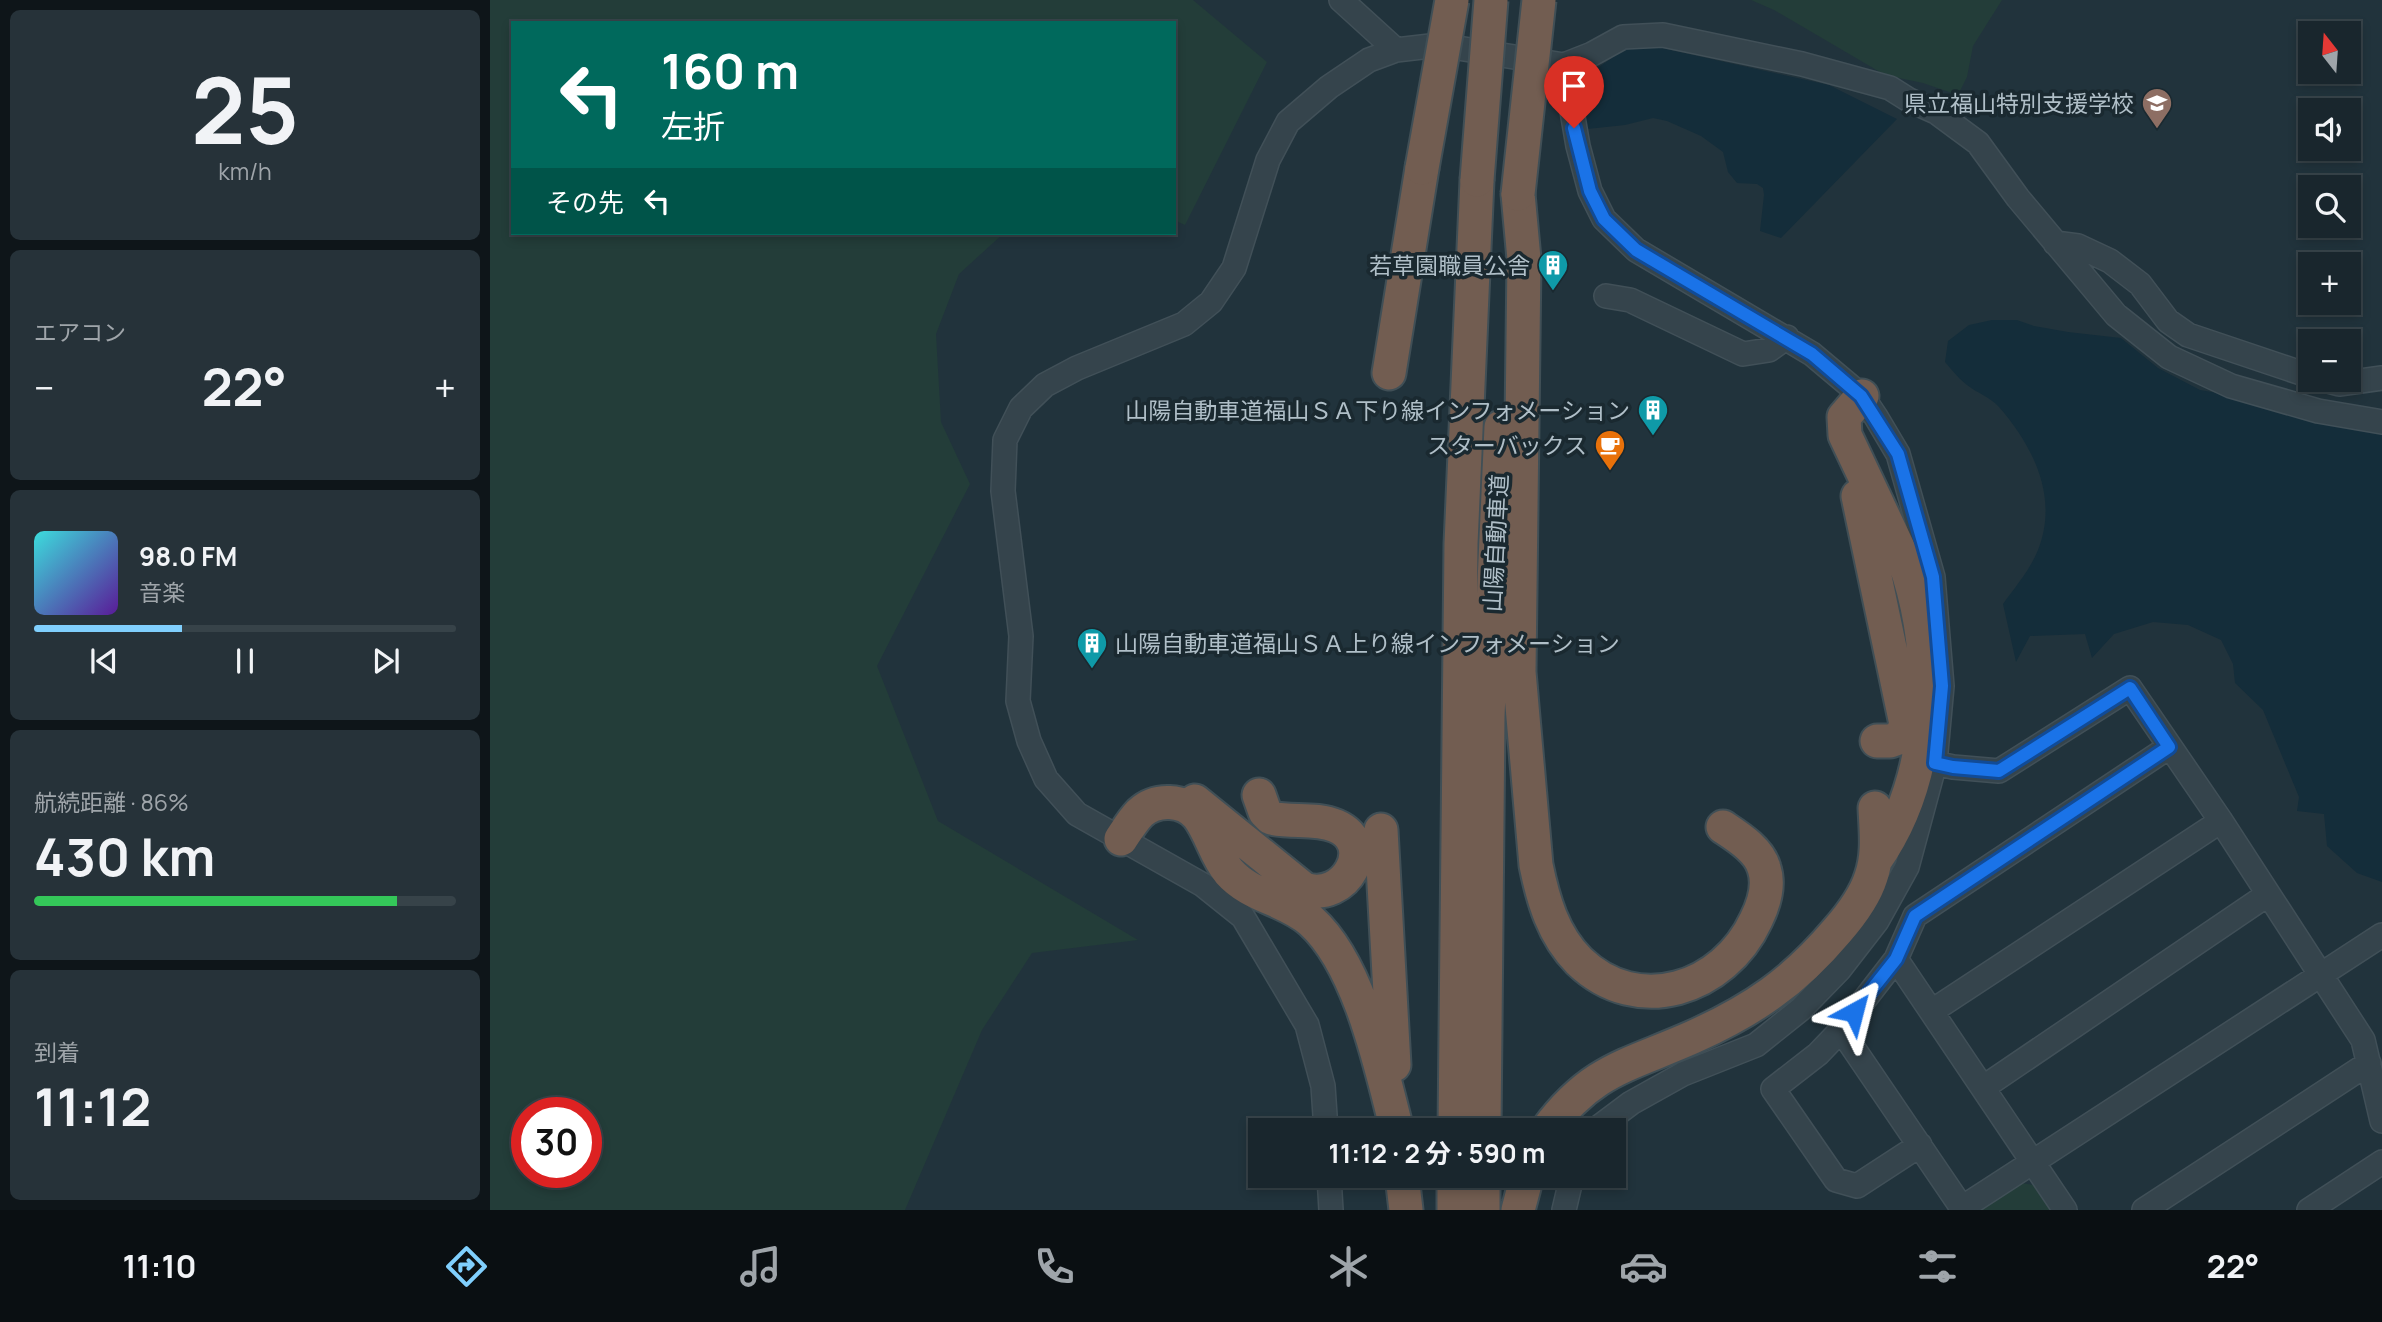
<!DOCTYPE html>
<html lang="ja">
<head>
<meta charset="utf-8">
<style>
  :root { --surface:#19262d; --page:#263239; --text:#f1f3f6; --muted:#9fa5aa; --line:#374349; --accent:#80cffd }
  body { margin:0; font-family:Manrope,"Noto Sans JP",sans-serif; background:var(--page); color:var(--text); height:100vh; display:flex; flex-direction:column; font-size:26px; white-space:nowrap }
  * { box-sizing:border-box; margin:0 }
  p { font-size:23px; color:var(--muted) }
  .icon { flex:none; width:38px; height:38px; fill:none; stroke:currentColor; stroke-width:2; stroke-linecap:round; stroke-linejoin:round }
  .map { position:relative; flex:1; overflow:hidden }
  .side { display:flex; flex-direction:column; gap:10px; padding:10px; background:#0e1519; width:490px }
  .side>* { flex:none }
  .banner { position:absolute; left:21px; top:21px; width:665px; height:214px; border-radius:0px; box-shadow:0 4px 10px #0003,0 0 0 2px var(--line); background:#00695c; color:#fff; overflow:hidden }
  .needle { width:46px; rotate:343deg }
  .tools { position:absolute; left:1808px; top:21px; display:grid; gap:14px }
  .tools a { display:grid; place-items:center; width:63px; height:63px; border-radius:0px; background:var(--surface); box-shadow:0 4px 10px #0003,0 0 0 2px var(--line); font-size:35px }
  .speed { position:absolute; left:21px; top:1097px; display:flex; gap:14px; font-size:35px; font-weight:700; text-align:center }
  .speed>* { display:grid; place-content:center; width:91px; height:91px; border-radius:50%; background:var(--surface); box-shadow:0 4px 10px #0003,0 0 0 2px var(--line); line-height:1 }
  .speed .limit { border:10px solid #d22; background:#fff; color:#111 }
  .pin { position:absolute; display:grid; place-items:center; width:60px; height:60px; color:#fff; margin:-72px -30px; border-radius:50% 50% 50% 0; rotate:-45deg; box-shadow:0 0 7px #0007 }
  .pin .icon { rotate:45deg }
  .me { position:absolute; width:77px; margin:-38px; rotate:38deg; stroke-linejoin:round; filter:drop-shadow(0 0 5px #0008) }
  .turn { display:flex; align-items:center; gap:24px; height:147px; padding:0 35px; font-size:32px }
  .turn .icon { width:91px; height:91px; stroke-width:2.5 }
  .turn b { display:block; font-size:49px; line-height:60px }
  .then { display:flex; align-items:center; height:66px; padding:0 35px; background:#0003; gap:14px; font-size:26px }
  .big { font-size:52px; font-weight:700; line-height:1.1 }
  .side .card { flex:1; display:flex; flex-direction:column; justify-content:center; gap:10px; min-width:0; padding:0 24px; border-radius:10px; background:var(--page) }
  .side .dial { align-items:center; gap:0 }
  .dial b { font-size:91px; line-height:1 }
  .song { display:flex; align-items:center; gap:21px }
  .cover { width:84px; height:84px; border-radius:10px; background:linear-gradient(135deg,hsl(180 70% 55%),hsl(270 70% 35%)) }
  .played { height:7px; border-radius:4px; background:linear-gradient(90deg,var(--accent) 35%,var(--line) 35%) }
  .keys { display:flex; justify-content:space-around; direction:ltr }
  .heat { display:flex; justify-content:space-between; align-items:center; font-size:38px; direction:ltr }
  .charge { height:10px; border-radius:5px; background:linear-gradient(90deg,#34c759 86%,var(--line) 0) }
  .trip { position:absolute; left:758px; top:1118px; width:378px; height:70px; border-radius:0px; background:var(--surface); box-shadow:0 4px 10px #0003,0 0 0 2px var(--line); font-weight:700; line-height:70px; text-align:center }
  .tabs { display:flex; height:112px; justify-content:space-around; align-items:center; background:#0a0f12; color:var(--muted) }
  .tabs .icon { width:49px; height:49px }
  .tabs .current { color:var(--accent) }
  .tabs b { font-size:32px; color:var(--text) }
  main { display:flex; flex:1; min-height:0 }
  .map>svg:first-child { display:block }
  .green { fill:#233d39; fill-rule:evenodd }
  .water { fill:#142d3a }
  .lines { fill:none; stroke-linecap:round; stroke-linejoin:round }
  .minor-casing { stroke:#415058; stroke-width:26 }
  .highway-casing { stroke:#404f56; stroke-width:37 }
  .minor { stroke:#35444c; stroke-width:23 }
  .highway { stroke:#725d51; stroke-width:33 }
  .highway-bridge-casing { stroke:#404f56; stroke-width:37; stroke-linecap:butt }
  .highway-bridge { stroke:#725d51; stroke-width:33 }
  .route-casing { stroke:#114b97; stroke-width:18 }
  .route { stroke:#1a73e8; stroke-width:12 }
  .labels { text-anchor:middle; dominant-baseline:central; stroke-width:7; stroke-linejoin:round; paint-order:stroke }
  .poi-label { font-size:23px; fill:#b0bfc8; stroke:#1a2930; text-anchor:end }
  .street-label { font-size:23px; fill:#b0bfc8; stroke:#1a2930 }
</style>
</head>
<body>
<main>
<section class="side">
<div class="card dial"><b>25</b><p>km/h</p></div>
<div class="card"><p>エアコン</p>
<div class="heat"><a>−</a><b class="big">22°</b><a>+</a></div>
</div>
<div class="card">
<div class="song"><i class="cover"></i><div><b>98.0 FM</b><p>音楽</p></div></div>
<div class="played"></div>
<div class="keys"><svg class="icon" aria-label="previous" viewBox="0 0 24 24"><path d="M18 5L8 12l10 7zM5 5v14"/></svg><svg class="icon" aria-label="pause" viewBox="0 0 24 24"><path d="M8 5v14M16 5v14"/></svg><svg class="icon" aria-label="next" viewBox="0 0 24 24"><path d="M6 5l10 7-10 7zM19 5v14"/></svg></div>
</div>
<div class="card"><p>航続距離 · 86%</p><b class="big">430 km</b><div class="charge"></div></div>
<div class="card"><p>到着</p><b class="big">11:12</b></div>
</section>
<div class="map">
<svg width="1892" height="1210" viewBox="0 0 1892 1210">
  <rect width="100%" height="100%" fill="#21333c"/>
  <path class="green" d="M0 0H703L777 62 695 225 684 220V23H23V233H514L469 274 446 334 451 422 480 484 387 666 448 821 648 940 542 953 492 1030 415 1210H0ZM37 1113H96V1172H37Z
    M1261 0H1512L1483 46 1477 77 1468 95 1433 83 1395 75 1284 10Z
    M1531 1183 1551 1186 1566 1210H1490Z"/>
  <path class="water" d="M1158 45 1339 85 1407 119 1291 238 1270 231 1274 195 1273 188 1267 184 1247 183 1238 172 1233 152 1211 136 1177 121 1163 118 1135 125 1097 129 1090 99V80L1135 49Z
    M1502 320H1527L1544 326 1578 332 1631 338 1668 368 1710 390 1733 394 1857 428 1892 434V882L1867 873 1837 846 1834 814 1807 811 1809 797 1773 710 1745 683 1743 664 1731 640 1698 625 1663 622 1624 634 1602 658 1595 634 1540 636 1526 662 1513 604C1525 587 1540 570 1548 550 1569 497 1543 446 1509 407 1500 397 1487 393 1477 385 1469 379 1462 370 1455 362L1458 341 1479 325Z"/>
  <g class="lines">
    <g class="minor-casing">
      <path id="minor" d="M851 0 906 50
        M1074 65 1088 146 1100 191 1114 219 1146 250 1322 354 1372 396 1386 417 1408 454 1443 577 1452 686 1445 763 1417 867 1387 921 1349 970 1311 1009 1266 1045 1193 1074 1141 1103 1105 1130
        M1565 243 1588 246 1620 261 1650 284 1678 321 1698 335 1820 376
        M1116 296 1140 300 1253 354 1279 350 1297 337
        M1834 380 1849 384 1892 378
        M1445 763 1463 767 1509 771 1640 688 1731 821 1873 1040 1892 1121
        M1406 959 1351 1030 1472 1208 1892 935
        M1442 1011 1731 821
        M1351 1030 1328 1054 1283 1089 1346 1180 1367 1186 1430 1145
        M1494 1087 1777 895
        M836 1130 833 1086 817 1025 753 917 713 885 587 814 556 779 539 741 528 701 531 636 513 491 515 440 531 408 555 385 587 368 694 324 721 302 744 268 778 160 798 122 839 87 879 60 906 50 949 45 1074 65 1102 54 1133 37 1173 35 1312 64 1400 88 1419 100 1446 112 1488 143 1528 198 1626 315 1679 357 1741 386 1828 411 1892 422
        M839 1176 841 1210
        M1074 1210 1082 1176
        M1575 1210 1406 959 1425 916 1679 747
        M1654 1210 1879 1063
        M1819 1210 1892 1162"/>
    </g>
    <g class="highway-casing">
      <path id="highway" d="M1028 194 1034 259 1029 672 1046 865C1053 900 1063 935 1089 961 1148 1018 1234 989 1266 920 1274 904 1280 886 1274 868 1269 850 1248 837 1233 827
        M899 373 932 168
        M1372 396 1354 417 1355 435 1414 560C1447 655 1445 776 1385 861
        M1368 496 1416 724 1411 737 1400 741H1387
        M705 801 814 889C856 903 888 844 846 826 826 817 802 823 781 818L775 812 769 795
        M891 830 904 1065
        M631 839C637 830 643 820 650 813 666 798 694 799 708 816 721 833 725 855 739 872 761 897 796 899 821 921 870 965 891 1068 907 1130
        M965 1130 971 544 987 180
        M994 1130 998 716 1011 427
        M1057 1130C1102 1069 1138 1066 1203 1037 1263 1010 1304 982 1347 931 1361 915 1375 896 1381 877 1389 854 1386 831 1385 808
        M912 1176 916 1210
        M964 1210V1176
        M993 1210V1176
        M1028 1210 1037 1176"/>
    </g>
    <use href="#minor" class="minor"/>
    <use href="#highway" class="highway"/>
    <g class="highway-bridge-casing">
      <path id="highway-bridge" d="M932 168 962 0
        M987 180 1001 0
        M1028 194 1049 0"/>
    </g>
    <use href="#highway-bridge" class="highway-bridge"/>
  </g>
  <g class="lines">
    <g class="route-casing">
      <path id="route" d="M1084 128 1100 191 1114 219 1146 250 1322 354 1371 396 1408 454 1443 577 1452 686 1445 763 1463 767 1509 771 1640 688 1679 747 1425 916 1406 959 1364 1012"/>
    </g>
    <use href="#route" class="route"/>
  </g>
  <defs>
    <g id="school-pin" transform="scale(1.575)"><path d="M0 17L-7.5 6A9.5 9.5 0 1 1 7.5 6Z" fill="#8d6e63" stroke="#1a2930"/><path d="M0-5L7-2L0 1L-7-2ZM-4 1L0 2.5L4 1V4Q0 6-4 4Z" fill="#fff"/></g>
    <g id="building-pin" transform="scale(1.575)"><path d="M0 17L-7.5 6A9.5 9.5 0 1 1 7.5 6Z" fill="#0f9aa8" stroke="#1a2930"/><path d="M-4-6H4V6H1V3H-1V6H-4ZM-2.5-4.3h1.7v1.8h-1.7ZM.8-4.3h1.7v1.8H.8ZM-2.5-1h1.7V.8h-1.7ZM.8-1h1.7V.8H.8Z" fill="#fff"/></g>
    <g id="cafe-pin" transform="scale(1.575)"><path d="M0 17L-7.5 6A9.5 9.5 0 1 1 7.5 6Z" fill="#e8710a" stroke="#1a2930"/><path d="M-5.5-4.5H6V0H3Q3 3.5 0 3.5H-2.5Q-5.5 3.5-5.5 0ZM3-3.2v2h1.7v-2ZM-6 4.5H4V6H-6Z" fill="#fff"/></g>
  </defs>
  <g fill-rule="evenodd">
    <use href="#school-pin" x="1667" y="103"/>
    <use href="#building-pin" x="1063" y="265"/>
    <use href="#building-pin" x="1163" y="410"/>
    <use href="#cafe-pin" x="1120" y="445"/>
    <use href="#building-pin" x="602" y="643"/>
  </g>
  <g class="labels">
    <g class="poi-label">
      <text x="1644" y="103">県立福山特別支援学校</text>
      <text x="1040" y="265">若草園職員公舎</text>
      <text x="1140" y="410">山陽自動車道福山ＳＡ下り線インフォメーション</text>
      <text x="1097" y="445">スターバックス</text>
      <text x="625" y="643" text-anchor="start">山陽自動車道福山ＳＡ上り線インフォメーション</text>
    </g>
    <g class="street-label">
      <text transform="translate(1005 543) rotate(-87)">山陽自動車道</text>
    </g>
  </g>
</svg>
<div class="tools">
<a><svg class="needle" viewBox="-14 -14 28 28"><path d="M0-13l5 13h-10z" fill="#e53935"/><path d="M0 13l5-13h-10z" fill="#9fa5aa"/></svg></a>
<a><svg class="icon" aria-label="sound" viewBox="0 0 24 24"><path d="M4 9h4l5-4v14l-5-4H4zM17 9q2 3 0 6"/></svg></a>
<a><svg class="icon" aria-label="search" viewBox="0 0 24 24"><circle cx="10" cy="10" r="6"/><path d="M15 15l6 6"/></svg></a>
<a>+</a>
<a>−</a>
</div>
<div class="speed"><div class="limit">30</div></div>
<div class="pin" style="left:1084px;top:128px;background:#d93025"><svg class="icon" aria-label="arrive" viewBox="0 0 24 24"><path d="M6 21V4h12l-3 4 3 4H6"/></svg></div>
<svg class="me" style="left:1364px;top:1012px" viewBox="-20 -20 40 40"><path d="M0-17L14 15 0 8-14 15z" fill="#1a73e8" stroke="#fff" stroke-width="4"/></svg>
<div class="trip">11:12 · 2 分 · 590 m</div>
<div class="banner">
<div class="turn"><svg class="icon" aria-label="left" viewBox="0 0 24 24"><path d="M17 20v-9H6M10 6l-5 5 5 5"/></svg><div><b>160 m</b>左折</div></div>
<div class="then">その先<svg class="icon" aria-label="left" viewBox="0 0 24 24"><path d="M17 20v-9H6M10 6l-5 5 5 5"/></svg></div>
</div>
</div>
</main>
<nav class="tabs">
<b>11:10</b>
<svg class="icon current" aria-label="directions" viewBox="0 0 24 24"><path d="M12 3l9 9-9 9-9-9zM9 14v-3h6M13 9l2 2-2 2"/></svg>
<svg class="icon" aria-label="music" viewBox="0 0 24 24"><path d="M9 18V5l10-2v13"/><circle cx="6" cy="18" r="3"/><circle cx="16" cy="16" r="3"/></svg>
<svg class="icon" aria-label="phone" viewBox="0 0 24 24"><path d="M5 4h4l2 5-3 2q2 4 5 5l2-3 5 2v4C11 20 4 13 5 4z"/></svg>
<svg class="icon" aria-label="climate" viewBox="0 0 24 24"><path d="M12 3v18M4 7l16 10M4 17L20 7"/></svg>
<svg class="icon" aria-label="car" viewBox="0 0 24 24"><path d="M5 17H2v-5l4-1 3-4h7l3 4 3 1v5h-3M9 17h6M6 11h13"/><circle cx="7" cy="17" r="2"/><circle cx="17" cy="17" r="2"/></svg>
<svg class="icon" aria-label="filters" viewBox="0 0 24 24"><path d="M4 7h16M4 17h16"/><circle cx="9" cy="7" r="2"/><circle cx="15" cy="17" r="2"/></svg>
<b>22°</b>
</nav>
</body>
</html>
